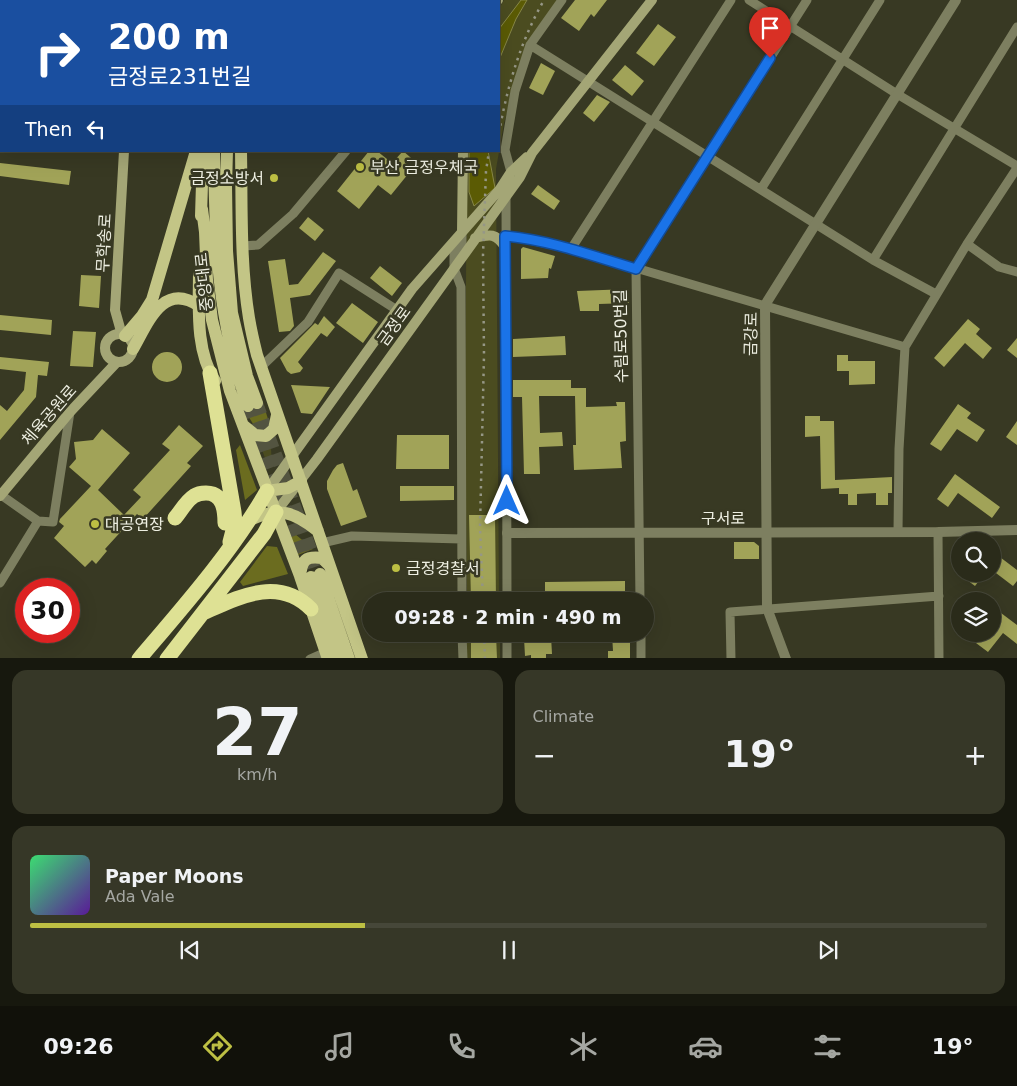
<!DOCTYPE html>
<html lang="en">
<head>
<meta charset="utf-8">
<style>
  :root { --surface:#2a2b1a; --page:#363727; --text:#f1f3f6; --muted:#a5a7a2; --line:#464739; --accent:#bdbf43 }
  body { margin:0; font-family:"DejaVu Sans","Noto Sans KR",sans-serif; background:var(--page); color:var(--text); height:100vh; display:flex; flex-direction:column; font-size:19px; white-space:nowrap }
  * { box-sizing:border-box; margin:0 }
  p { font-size:16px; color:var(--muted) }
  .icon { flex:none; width:28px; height:28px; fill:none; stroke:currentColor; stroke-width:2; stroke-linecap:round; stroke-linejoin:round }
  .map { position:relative; height:658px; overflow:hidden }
  .panel { display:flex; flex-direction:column; gap:12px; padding:12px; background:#17180e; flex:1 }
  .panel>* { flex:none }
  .top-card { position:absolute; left:0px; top:0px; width:500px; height:152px; box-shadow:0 5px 20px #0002,0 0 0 1px var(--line); background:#1a4fa0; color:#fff; overflow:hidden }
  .controls { position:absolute; left:951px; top:532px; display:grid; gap:10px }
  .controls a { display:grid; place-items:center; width:50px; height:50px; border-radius:50%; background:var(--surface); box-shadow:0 5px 20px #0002,0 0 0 1px var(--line); font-size:25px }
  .speed { position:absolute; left:15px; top:578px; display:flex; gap:10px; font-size:25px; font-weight:700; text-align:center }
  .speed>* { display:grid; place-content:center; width:65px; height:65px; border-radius:50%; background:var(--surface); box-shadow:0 5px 20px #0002,0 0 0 1px var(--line); line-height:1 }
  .speed .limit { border:8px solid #d22; background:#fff; color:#111 }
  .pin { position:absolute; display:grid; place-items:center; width:42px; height:42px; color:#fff; margin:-51px -21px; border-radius:50% 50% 50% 0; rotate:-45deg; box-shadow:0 0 5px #0007 }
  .pin .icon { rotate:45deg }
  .me { position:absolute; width:55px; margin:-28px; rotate:0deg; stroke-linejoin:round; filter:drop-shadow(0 0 4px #0008) }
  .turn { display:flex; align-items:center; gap:18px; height:105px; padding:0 25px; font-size:22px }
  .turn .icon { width:65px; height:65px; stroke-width:2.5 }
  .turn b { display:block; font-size:35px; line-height:42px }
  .then { display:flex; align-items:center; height:48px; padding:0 25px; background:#0003; gap:10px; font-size:19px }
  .big { font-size:38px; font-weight:600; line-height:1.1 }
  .panel .tile { flex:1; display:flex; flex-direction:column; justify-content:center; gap:8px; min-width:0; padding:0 18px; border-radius:15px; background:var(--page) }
  .panel .dial { align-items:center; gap:0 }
  .dial b { font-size:65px; line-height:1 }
  .song { display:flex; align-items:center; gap:15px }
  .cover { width:60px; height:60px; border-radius:8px; background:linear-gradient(135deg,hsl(140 70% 55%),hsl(270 70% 35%)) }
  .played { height:5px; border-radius:2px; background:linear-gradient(90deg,var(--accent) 35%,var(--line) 35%) }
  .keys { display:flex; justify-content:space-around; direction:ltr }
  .heat { display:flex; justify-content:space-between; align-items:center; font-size:28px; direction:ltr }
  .panel .tiles { flex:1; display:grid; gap:12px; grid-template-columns:1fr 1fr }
  .tile:last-child { grid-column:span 2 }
  .trip { position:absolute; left:362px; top:592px; width:292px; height:50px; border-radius:25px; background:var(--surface); box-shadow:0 5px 20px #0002,0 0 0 1px var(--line); font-weight:600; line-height:50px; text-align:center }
  .menu { display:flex; height:80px; justify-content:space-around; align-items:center; background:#11110a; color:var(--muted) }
  .menu .icon { width:35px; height:35px }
  .menu .on { color:var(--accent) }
  .menu b { font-size:22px; color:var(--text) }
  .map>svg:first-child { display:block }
  .green { fill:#4b4c20 }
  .forest { fill:#6b6c1f }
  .water { fill:#5b5b04; stroke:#878747 }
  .building { fill:#a1a358 }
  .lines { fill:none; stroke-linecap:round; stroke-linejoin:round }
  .primary-tunnel { stroke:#535440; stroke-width:12; stroke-dasharray:12 6; stroke-linecap:butt }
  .minor { stroke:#7d7f60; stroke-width:9 }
  .tertiary { stroke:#7d7f60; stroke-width:10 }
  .secondary { stroke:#a4a676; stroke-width:10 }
  .primary { stroke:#c3c586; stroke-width:12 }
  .motorway { stroke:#dee194; stroke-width:15 }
  .rail { stroke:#969786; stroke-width:2.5; stroke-dasharray:2.5 5; stroke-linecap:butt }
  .route-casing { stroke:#114b97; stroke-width:12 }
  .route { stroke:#1a73e8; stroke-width:9 }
  .poi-dot { fill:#bdbf43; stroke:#383923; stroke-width:2 }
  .labels { text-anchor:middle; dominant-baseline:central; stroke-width:5; stroke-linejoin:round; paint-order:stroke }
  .poi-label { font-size:16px; fill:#eeefe2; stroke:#383923; text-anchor:start }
  .street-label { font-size:16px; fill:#eeefe2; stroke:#383923 }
</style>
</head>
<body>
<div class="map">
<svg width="1017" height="659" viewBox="0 0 1017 659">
  <rect width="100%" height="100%" fill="#383923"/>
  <path class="green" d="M504 0H558L523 59 504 123 496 169 499 601H467L465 415 467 151H499V9Z
    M271 448 272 467 269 468 262 450Z
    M467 634H500V658H467Z"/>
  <path class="forest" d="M263 403 268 419 265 427 260 429 255 427 245 411 250 410Z
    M240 445 257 490 245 500 236 450Z
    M295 534 313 549 298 555 291 537Z
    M267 546 277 547 288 574 243 586 240 582Z"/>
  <path class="water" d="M521 0H527L516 19 499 60V29Z
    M469 151H488L495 188 474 206 469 192Z"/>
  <path class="building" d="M575 0H607L594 17 591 14 579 31 561 18Z
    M658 24 676 37 654 66 636 53Z
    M541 63 555 71 543 95 529 88Z
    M625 65 644 81 632 96 612 80Z
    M597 95 610 102 594 122 583 113Z
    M369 151H377L392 163 403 151 417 163 391 195 378 185 359 209 337 191Z
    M0 163 71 171 69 185 0 176Z
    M538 185 560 201 554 210 531 194Z
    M308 217 324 230 315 241 299 228Z
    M523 247 555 256 551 269 549 268 548 278 521 279V249Z
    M323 252 336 261 310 295 290 298 294 326 290 331 279 332 268 261 285 259 289 285 298 284Z
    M380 266 402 283 392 296 370 278Z
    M81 275 101 276 99 308 79 306Z
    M629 289V303L599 304V311H580L577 291Z
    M352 303 378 322 363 343 336 323Z
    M0 315 52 320 51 335 0 330Z
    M324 316 335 327 327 337 321 333 298 362 303 368 300 372 291 374 287 371 280 358 315 323 318 325Z
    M968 319 980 329 976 334 992 348 983 359 965 343 944 367 934 358Z
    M73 331 96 332 93 367 70 366Z
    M565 336 566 355 513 357V339Z
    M1017 338V358L1007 350Z
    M152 367a15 15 0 1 1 30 0a15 15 0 1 1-30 0Z
    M837 355H848V361H875V384L849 385V371H837Z
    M0 357 49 362 47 376 38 375 36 397 0 440V405L7 411 24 390 26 372 0 369Z
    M513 380H571V388H586V407L617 406 616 402H625L626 441 620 442 622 468 574 470 573 445H576L575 396H539L540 433 562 432 563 446 539 447 540 474H524L522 397H513Z
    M291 385 330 387 312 414 301 413Z
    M958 404 971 413 967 418 985 430 977 442 957 429 941 451 930 444Z
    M805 416H820V421H834L835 480 892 477V493H888V505H876V493L857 494V505H848V494H839V488L821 489 820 436 805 437Z
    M1017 421V445L1006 437Z
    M179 425 203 446 187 463 191 466 143 519 137 514 105 549 107 551 96 564 92 560 85 567 54 538 64 526 59 522 60 519 91 486 69 467 76 459 74 442 93 440 102 429 130 453 98 490 124 515 141 497 133 490 170 450 162 444Z
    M397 435H449V469H396Z
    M343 463 353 491 357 489 367 517 341 526 327 489V481L333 470 337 465Z
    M955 474 1000 507 992 518 958 493 948 507 937 499Z
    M400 486H454V500L400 501Z
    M469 515H495L496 601H471Z
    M734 542H754L759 546V559H734Z
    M992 551 1017 570V581L1013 586 992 570Z
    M959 574H984L975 586Z
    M625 581V591H608L609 601H582V595L545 596V582Z
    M997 610 1017 625V644L1003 633 988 652 976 643 983 634H992V615Z
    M471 634H496L497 659H471Z
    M612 634H633L634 641H630V659H608V651H613Z
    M551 636 552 654H546V659H531V655L525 656 524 638Z"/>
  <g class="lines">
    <path class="primary-tunnel" d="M257 403 320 574
      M248 406 311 577"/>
    <path class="minor" d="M10 0 11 1
      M404 0V1
      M749 0 897 94 1017 166
      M79 1V0
      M0 33H1
      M530 45 873 260 936 294
      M0 98H1
      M510 177 511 172 505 150 515 91 530 45 562 0
      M761 189 880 0
      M506 194 507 601
      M462 232V244L454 255V268L461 287 462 601
      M505 237 521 238 571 249 905 347
      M967 244 999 267 1017 272
      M243 246 258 245 293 214 346 151
      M571 249 731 0
      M873 260 1017 27
      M261 367 308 322 339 273 397 310
      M1 495 38 521
      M38 521 53 522 70 412
      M898 532 899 449 905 347 967 244 1017 168
      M938 532 939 659
      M322 543 352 536 461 539
      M0 583 38 521
      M640 601 636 269 807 0
      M462 634 463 659
      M641 634V659
      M310 659 326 652
      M507 659V634
      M731 659 730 612 939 596"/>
    <path class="tertiary" d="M507 533 938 532 1017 530
      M786 659 767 608 765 305 956 0"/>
    <path class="secondary" d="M134 1V0
      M497 1 498 0
      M462 232 463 151
      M475 238C490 234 496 233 505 247
      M105 348a14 14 0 1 1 28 0a14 14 0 1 1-28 0Z
      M122 335 115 310 124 151
      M267 491 412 289 500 189 511 172 527 157
      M0 496 70 412 117 362
      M276 512 317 459 520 177 532 153 652 0"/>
    <path class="primary" d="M219 1V0
      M235 1 236 0
      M214 151C215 241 217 320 248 406
      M227 151 226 186 227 251 232 313 247 376 257 403
      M241 151C242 206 240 263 249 318 251 330 254 343 257 355L362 659
      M202 209 205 232 207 280 212 320 230 391 300 576 328 659
      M201 216 203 151
      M199 271C199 307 195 350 215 381
      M125 336 142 316 152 300 196 151
      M133 349C148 323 163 281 199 306
      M243 425 255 435 266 436 274 429 277 415
      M267 491 288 488 301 481
      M250 520C279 506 294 512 318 531
      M320 574 349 659
      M300 576C302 560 305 556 322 558L329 565
      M311 577 339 659"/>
    <path class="motorway" d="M210 373 234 512 235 523 230 542
      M175 518C181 511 186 501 194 496 197 494 201 493 206 493 223 493 225 510 225 523
      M203 613C239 597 278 576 311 609
      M139 659C185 605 232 552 267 491
      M167 659 264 534 276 512"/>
    <path class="rail" d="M499 133C507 87 521 40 544 0
      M483 601 480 528 484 355 483 255 486 171 489 151
      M484 634 485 659"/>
  </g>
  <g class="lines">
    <g class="route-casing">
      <path id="route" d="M507 501 505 236C550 240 593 256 636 269L770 58"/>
    </g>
    <use href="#route" class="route"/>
  </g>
  <g class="poi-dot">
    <circle cx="360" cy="167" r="5"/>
    <circle cx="274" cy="178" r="5"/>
    <circle cx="95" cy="524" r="5"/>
    <circle cx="396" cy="568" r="5"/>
  </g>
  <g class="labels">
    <g class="poi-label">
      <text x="370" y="167">부산 금정우체국</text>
      <text x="264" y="178" text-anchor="end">금정소방서</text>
      <text x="105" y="524">대공연장</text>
      <text x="406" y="568">금정경찰서</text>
    </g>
    <g class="street-label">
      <text transform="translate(104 243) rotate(-87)">무학송로</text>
      <text transform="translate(204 282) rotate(-96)">중앙대로</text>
      <text transform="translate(394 326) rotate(-54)">금정로</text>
      <text transform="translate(751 334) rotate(-89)">금강로</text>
      <text transform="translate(621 336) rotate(-91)">수림로50번길</text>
      <text transform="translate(49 415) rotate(-49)">체육공원로</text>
      <text x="723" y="518">구서로</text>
    </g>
  </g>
</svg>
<div class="controls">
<a><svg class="icon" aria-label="search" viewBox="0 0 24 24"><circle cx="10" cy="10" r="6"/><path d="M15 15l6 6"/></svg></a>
<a><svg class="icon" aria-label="layers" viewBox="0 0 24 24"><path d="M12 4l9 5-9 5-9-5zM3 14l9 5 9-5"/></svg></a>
</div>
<div class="speed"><div class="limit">30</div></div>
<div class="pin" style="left:770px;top:58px;background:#d93025"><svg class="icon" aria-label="arrive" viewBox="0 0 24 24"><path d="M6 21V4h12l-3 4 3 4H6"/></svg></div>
<svg class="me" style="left:507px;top:501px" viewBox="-20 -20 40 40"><path d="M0-17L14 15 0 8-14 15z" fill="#1a73e8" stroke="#fff" stroke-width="4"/></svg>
<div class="trip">09:28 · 2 min · 490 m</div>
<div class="top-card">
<div class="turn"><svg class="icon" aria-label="right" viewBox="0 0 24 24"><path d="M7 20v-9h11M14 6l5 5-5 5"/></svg><div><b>200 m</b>금정로231번길</div></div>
<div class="then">Then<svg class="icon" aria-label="left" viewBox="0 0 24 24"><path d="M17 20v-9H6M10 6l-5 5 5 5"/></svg></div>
</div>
</div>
<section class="panel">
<div class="tiles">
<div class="tile dial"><b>27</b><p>km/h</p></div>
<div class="tile"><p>Climate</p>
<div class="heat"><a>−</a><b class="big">19°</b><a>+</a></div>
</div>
<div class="tile">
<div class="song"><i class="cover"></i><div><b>Paper Moons</b><p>Ada Vale</p></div></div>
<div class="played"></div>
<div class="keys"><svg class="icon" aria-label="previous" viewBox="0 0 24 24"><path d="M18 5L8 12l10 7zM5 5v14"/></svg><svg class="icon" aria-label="pause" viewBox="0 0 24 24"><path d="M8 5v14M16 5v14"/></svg><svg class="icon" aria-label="next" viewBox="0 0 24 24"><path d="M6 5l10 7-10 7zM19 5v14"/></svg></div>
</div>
</div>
</section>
<nav class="menu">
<b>09:26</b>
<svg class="icon on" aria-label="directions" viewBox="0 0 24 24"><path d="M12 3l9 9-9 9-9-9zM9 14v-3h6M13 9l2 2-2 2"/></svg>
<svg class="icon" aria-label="music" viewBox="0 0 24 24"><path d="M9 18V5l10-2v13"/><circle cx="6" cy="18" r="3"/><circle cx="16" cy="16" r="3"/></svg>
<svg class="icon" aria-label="phone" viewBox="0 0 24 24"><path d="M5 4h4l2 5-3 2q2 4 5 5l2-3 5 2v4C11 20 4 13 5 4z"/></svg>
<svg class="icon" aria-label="climate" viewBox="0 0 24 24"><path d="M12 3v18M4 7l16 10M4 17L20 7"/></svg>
<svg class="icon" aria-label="car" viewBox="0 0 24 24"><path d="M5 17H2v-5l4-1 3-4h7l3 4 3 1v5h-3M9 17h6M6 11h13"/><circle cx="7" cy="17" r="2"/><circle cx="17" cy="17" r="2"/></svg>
<svg class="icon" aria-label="filters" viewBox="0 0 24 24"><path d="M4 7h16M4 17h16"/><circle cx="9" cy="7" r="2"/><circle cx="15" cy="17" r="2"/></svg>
<b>19°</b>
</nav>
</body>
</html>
